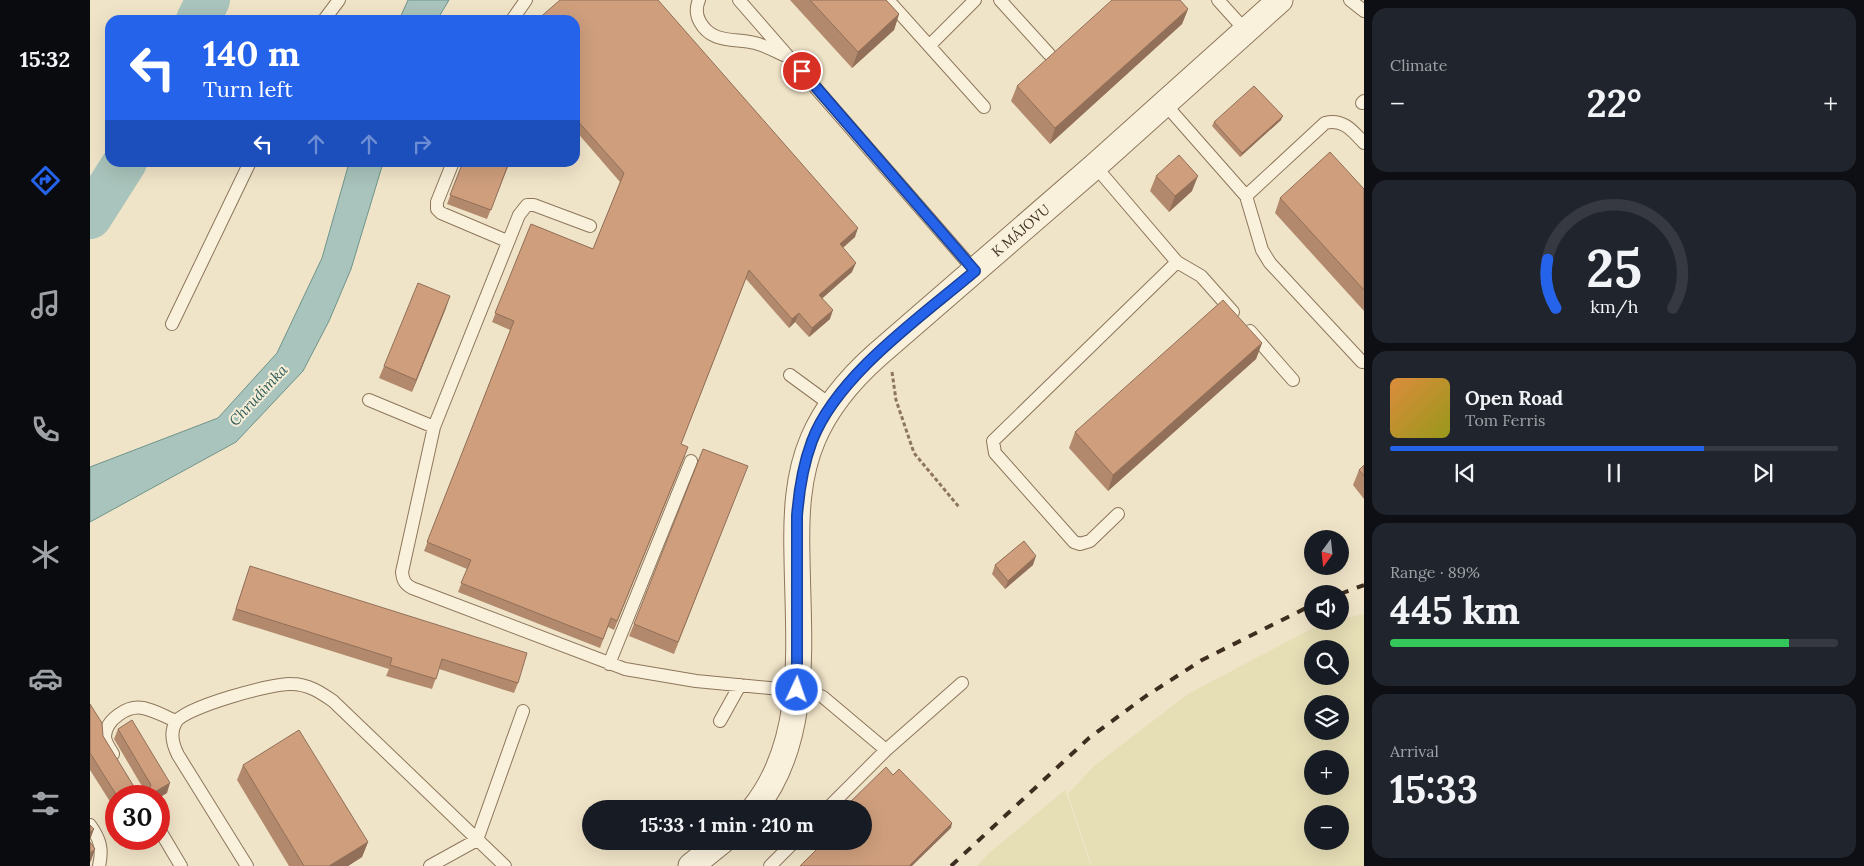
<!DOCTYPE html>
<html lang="en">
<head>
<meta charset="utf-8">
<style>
  :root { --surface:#171b24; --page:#20242c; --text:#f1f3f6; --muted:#9ea1a6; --line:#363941; --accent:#2563eb }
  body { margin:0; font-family:Lora,serif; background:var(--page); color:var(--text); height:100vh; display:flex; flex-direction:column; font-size:19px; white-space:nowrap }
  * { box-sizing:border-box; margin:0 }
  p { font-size:16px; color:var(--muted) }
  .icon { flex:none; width:28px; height:28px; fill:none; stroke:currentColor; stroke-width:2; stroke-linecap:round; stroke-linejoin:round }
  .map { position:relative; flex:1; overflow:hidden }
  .side { display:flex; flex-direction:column; gap:8px; padding:8px; background:#0d0f14; width:500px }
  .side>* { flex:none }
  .guide { position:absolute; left:15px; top:15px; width:475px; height:152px; border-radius:15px; box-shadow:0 5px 20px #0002; background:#2563eb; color:#fff; overflow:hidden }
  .needle { width:32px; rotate:195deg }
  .tools { position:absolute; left:1214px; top:530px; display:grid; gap:10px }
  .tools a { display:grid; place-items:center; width:45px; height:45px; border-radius:50%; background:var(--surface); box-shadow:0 5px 20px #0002; font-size:25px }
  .speed { position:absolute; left:15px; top:785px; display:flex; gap:10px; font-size:25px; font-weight:700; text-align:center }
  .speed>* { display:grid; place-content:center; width:65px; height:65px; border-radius:50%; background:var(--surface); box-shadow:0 5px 20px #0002; line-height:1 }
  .speed .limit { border:8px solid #d22; background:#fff; color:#111 }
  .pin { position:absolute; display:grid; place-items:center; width:42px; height:42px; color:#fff; margin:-21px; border:2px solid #fff; border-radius:50%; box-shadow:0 1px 5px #0007 }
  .me { position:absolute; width:55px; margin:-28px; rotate:3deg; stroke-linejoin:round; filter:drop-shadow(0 0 4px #0008) }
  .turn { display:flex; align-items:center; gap:18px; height:105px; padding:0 15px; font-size:22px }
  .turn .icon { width:65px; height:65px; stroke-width:2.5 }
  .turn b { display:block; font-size:35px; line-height:42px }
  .lanes { display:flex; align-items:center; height:48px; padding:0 15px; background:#0003; justify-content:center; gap:25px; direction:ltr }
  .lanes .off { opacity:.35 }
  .big { font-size:38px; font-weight:800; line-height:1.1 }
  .side .card { flex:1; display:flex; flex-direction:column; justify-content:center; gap:8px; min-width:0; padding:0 18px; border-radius:15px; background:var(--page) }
  .side .dial { align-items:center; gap:0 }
  .dial svg { height:130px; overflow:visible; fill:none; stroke:var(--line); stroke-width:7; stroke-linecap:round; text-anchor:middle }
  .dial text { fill:var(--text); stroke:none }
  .song { display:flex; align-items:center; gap:15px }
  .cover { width:60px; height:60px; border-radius:8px; background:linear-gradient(135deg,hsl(30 70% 55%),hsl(60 70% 35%)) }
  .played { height:5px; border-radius:2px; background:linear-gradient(90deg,var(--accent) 70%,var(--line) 70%) }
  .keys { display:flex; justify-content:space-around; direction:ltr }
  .heat { display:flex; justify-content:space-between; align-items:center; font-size:28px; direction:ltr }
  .charge { height:8px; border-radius:4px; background:linear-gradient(90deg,#34c759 89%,var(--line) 0) }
  .trip { position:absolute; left:492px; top:800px; width:290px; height:50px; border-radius:25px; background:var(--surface); box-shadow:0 5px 20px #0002; font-weight:800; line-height:50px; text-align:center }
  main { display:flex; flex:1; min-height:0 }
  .tab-bar { display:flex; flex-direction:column; width:90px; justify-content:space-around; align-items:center; background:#090b0e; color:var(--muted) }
  .tab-bar .icon { width:35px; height:35px }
  .tab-bar .on { color:var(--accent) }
  .tab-bar b { font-size:22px; color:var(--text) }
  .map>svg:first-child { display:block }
  .farmland { fill:#e6deb5; fill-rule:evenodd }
  .water { fill:#a9c4bc; stroke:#6f938a }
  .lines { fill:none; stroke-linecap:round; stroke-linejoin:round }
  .river { stroke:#a9c4bc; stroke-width:44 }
  .lane-casing { stroke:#8d765c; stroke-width:14 }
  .street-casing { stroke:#8d765c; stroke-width:27 }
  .path { stroke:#8d765c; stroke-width:3; stroke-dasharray:4 2.5; stroke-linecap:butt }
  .lane { stroke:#faf1dc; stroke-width:12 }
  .street { stroke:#faf1dc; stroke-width:25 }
  .rail { stroke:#3d2e20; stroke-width:4; stroke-dasharray:9 9; stroke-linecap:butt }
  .wall { fill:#b2896c }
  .shaded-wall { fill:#916f58 }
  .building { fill:#cf9f7d; stroke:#916f58 }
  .route-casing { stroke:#184099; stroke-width:12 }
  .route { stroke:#2563eb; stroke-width:9 }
  .labels { text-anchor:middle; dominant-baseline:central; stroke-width:4; stroke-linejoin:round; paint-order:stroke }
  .street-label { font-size:14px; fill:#3d2e20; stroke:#f7eed8 }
  .water-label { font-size:15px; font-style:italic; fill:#2f5d5a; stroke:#f7eed8 }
</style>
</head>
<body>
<main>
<nav class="tab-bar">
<b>15:32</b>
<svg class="icon on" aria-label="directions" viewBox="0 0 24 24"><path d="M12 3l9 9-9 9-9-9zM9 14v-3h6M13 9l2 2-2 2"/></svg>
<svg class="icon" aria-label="music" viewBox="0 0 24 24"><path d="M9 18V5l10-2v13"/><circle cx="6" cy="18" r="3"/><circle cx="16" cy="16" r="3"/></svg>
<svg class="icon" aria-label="phone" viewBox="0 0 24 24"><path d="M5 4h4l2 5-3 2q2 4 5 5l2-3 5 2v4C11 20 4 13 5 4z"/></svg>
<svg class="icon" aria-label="climate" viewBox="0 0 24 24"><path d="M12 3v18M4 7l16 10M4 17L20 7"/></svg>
<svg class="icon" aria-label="car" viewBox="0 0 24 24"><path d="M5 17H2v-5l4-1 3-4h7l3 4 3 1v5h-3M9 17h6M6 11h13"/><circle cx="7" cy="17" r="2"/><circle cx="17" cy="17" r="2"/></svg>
<svg class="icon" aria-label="filters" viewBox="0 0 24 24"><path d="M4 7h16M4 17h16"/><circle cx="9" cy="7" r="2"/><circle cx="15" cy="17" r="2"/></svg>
</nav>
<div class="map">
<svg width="1274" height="866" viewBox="0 0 1274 866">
  <rect width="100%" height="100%" fill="#f0e4c8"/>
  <path class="farmland" d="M1274 614V866H1002L978 794 1004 766 1098 694 1221 629 1242 621H1250V619ZM1222 649H1250V676H1222ZM1222 704H1250V731H1222ZM1222 759H1250V786H1222ZM1222 814H1250V841H1222Z
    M975 790 1001 866H887L898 854Z"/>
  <path class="water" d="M318 0H359L347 20H309Z
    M259 163H293L261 269 239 321 213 371 146 442 0 522V467L128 418 187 353 232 258Z"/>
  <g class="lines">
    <path class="river" d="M108 20 118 0
      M0 217 35 162"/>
    <g class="lane-casing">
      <path id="lane" d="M609 0C606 7 606 15 610 22 622 44 645 38 665 43 676 46 685 51 694 55
        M649 0 885 271
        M798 0 894 107
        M910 0 959 54
        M1128 0 1156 31
        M1260 0 1274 11
        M234 20 249 0
        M422 20 436 0
        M839 46 885 0
        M1272 103 1274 101
        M1075 104 1156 196 1172 250 1180 263 1272 362
        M363 162 347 202V209L351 213 417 241
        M1005 166 1087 262 1111 276 1143 312
        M1156 196 1235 123C1253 118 1263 131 1274 143
        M500 226 444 205H437L429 215 344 427 312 572C313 581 315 584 322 588L535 669 606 681 722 692 733 697 796 750 737 809
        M82 324 160 162
        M1160 331 1203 380
        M700 375 741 405
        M279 400 344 427
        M1028 514 1000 541 990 544 984 542 905 453 903 441 1087 262
        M519 664 601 461
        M630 721 650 685
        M796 750 872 683
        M23 754C20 748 15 743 15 736 16 720 37 705 53 708 64 710 76 717 86 721
        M0 825C10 839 13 849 9 866
        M69 829 91 866
        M157 866 88 755C83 745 79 733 86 722 95 707 183 683 201 684 218 684 230 692 243 701L415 866
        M340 866 387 840 433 711
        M680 866 705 841"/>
    </g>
    <g class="street-casing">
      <g id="street">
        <path id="s1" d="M664 809C720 739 708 641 707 557 706 517 707 476 723 439 737 406 760 379 787 355L1005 166 1190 0"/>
        <path d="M601 866 632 841"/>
      </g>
    </g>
    <path class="path" d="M802 372 806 400 824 453 869 507"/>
    <use href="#lane" class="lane"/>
    <use href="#street" class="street"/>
    <path class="rail" d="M1250 594 1274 585
      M861 866 999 738 1056 696 1112 660 1222 605"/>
  </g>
  <path class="wall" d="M700 0H796L809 14 804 30 762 68Z
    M1098 9 1092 24 960 144 921 101 927 86Z
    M485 20 765 237 753 248 762 272 732 298 740 319 719 337 705 322 699 328 656 279 591 444 595 456 524 630 518 627 510 648 368 592 377 569 334 551 420 330 402 322 441 224 503 249 530 182 485 130Z
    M1191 120 1150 157 1122 126 1124 122Z
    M373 162H420L397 219 357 204Z
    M1066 176 1102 191 1079 212 1060 191Z
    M1274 189V311L1185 213 1190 198Z
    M356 308 322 392 289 378 294 366Z
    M1172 343 1166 359 1018 491 979 448 985 432Z
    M1274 465V499L1263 485 1269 470Z
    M653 478 584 654 539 636 544 624Z
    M905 565H943L915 589 902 574Z
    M160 566 428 683 424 693 349 669 342 689 296 676 299 669 142 620Z
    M0 704 13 736 46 790 52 794 56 793 24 739 28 729 77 793 69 796H26V811L0 770Z
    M153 765 278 842 272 857 258 866H199L147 780Z"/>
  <path class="shaded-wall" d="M1098 9 1092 24 960 144 965 128Z
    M809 14 804 30 762 68 768 52Z
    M1193 116 1191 120 1150 157 1152 153Z
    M1108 176 1102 191 1079 212 1085 196Z
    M768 228 765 237 746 253 750 244Z
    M766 263 762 272 726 304 729 295Z
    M360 296 356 308 322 392 326 380Z
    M743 310 740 319 719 337 722 328Z
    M709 313 705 322 699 328 702 319Z
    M1172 343 1166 359 1018 491 1023 475Z
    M946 556 943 565 915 589 918 581Z
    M80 783 77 793 69 798V796H58Z
    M862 823 861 828 822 866H819Z
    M4 829 0 840V832Z
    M278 842 272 857 258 866H239Z
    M5 849 1 861 0 862V853Z"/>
  <path class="building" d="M470 0H568L768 228 750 244 766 263 729 295 743 310 722 328 709 313 702 319 659 270 591 444 598 447 527 621 521 618 513 639 371 583 381 560 337 542 424 321 405 313 441 224 503 249 534 173 485 118V20H447Z
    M720 0H796L809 14 768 52Z
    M1022 0H1090L1098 9 965 128 927 86Z
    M1164 86 1193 116 1152 153 1124 122Z
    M1240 152 1274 189V290L1190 198Z
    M1089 155 1108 176 1085 196 1066 176Z
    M373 162H419L401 210 360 195Z
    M328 283 360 296 326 380 294 366Z
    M1133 300 1172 343 1023 475 985 432Z
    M613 449 658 466 588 642 544 624Z
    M1274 465V476L1269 470Z
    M934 541 946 556 918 581 905 565Z
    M160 566 437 653 428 683 352 659 346 679 300 665 302 658 146 609Z
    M0 704 12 723 13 736 46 790 52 794 57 793 61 785 28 729 42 720 80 783 58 796H27L0 753Z
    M209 730 278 842 239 866H214L153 765Z
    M796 767 803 775 809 769 862 823 819 866H710L735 841H774V809H753Z
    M0 825 4 829 0 832Z
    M0 842 5 849 0 853Z"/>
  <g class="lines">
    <g class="route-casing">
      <path id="route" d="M707 690V516C709 490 713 465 722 441 747 375 832 316 885 271L712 71"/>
    </g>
    <use href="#route" class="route"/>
  </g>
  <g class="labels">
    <g class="street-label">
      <text stroke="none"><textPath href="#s1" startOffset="678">K MÁJOVU</textPath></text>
    </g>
    <g class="water-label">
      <text transform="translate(168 395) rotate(-47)">Chrudimka</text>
    </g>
  </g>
</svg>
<div class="tools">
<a><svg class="needle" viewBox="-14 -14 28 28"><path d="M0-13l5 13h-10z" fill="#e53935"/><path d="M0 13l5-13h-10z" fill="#9ea1a6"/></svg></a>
<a><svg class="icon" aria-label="sound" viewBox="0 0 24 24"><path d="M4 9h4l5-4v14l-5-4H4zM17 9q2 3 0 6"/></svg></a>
<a><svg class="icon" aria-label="search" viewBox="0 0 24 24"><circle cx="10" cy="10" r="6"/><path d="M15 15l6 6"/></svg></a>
<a><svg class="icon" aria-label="layers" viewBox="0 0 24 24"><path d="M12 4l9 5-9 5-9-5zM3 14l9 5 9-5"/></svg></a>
<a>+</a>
<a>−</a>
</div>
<div class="speed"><div class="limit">30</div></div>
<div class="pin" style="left:712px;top:71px;background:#d93025"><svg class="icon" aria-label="arrive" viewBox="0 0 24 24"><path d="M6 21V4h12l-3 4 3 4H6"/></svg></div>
<svg class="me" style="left:707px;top:690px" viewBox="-20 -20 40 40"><circle r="17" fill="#2563eb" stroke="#fff" stroke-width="3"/><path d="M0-11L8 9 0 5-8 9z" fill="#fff"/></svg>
<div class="trip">15:33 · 1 min · 210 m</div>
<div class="guide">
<div class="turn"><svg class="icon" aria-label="left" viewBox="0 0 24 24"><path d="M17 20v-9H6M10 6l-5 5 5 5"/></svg><div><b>140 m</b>Turn left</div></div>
<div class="lanes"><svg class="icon" aria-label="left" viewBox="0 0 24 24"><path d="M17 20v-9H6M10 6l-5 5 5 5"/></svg><svg class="icon off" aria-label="ahead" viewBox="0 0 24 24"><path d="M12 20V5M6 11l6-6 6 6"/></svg><svg class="icon off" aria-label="ahead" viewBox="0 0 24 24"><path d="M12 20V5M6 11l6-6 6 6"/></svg><svg class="icon off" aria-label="right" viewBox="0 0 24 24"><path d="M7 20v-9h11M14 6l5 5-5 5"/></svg></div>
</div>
</div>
<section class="side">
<div class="card"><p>Climate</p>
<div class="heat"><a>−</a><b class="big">22°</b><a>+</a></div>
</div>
<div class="card dial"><svg viewBox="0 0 100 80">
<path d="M14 69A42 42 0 1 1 86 69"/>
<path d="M14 69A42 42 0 0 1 9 39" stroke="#2563eb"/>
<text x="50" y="56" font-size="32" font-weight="700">25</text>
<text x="50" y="72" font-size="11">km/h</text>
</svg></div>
<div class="card">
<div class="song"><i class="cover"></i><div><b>Open Road</b><p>Tom Ferris</p></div></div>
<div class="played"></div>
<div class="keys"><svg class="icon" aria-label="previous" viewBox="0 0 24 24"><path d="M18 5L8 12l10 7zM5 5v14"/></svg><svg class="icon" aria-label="pause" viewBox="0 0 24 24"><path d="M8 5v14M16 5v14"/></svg><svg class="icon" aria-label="next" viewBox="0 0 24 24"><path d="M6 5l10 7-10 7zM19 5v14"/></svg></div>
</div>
<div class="card"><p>Range · 89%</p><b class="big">445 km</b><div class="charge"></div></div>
<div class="card"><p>Arrival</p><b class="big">15:33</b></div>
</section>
</main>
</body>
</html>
